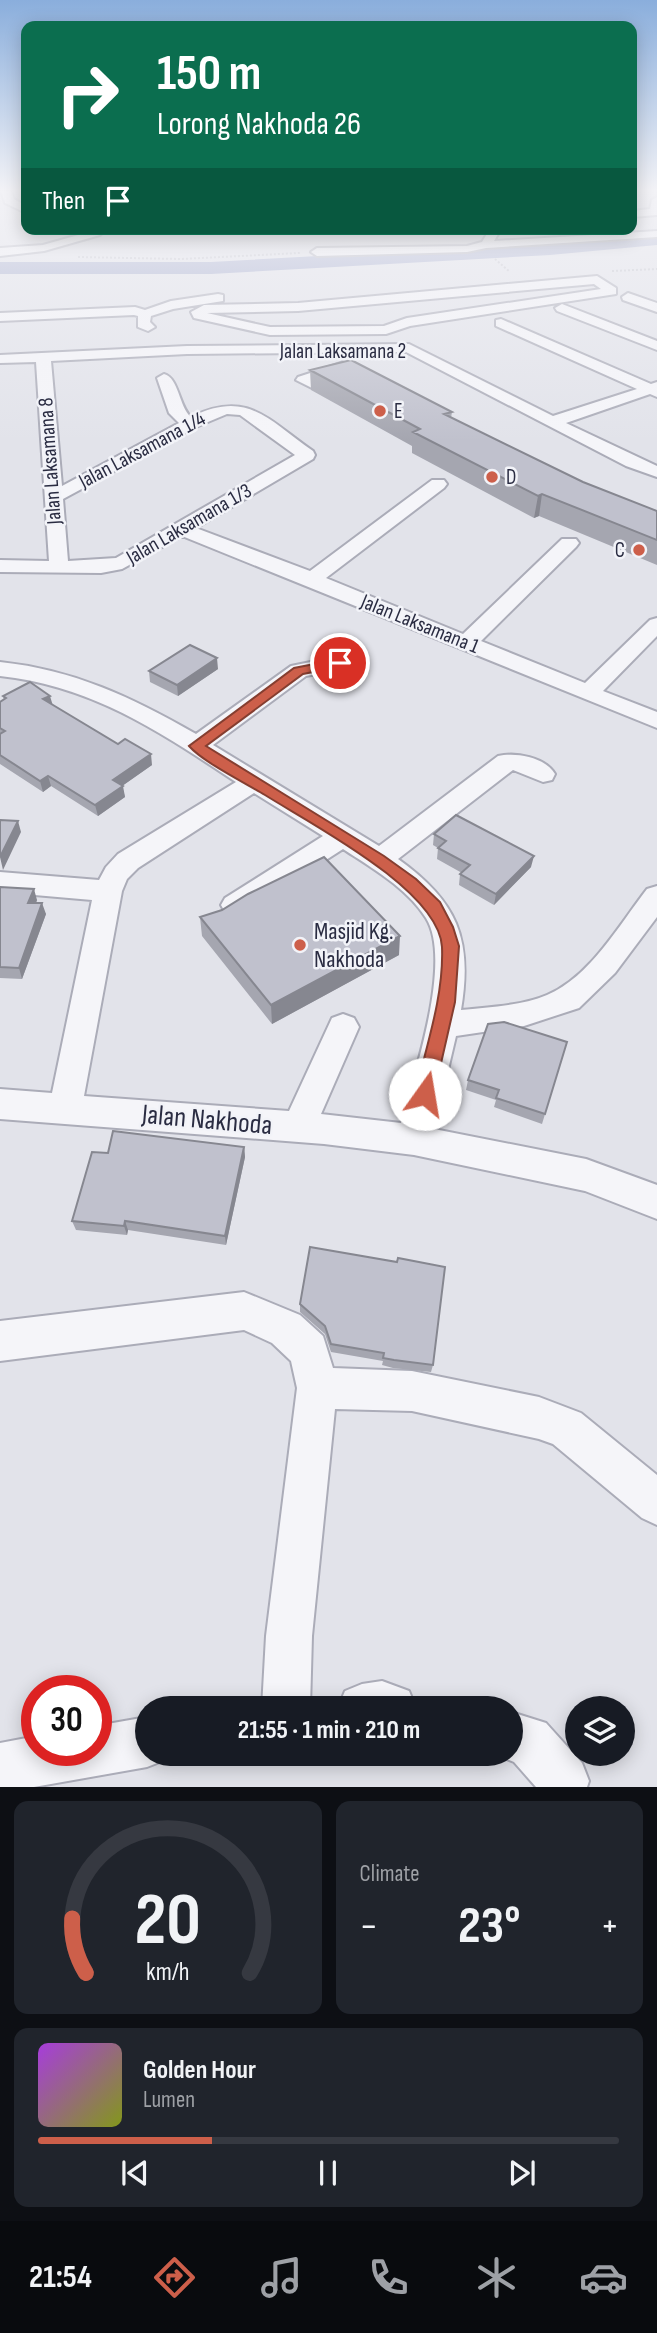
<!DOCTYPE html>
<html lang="en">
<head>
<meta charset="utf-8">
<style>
  :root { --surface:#171b24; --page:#20242c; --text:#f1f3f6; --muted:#9ea1a6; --line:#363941; --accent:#cd5f4a }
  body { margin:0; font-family:"Sofia Sans Condensed",sans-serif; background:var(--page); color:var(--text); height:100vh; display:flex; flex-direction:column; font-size:26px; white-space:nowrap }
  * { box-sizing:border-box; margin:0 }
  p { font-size:23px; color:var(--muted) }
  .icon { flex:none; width:38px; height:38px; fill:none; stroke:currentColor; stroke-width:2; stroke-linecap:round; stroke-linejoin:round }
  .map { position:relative; height:1787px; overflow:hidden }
  .drawer { display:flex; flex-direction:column; gap:14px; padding:14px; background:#0d0f14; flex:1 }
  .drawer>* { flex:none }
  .top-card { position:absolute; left:21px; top:21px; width:616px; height:214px; border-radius:14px; box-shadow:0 4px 18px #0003; background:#0b6e4f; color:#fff; overflow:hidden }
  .tools { position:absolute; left:565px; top:1696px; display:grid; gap:14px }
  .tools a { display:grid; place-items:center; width:70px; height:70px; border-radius:50%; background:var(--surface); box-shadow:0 4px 18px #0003; font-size:35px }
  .speed { position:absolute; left:21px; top:1675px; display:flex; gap:14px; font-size:35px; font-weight:700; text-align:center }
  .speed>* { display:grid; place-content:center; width:91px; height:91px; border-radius:50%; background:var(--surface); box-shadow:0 4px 18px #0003; line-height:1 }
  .speed .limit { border:10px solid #d22; background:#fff; color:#111 }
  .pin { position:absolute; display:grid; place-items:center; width:60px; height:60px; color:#fff; margin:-30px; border:4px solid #fff; border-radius:50%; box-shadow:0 2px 7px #0007 }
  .me { position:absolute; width:77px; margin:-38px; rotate:13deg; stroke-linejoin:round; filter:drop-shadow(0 0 5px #0008) }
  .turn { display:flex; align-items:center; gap:24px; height:147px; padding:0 21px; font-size:32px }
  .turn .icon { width:91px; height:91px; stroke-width:2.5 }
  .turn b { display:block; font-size:49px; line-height:60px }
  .then { display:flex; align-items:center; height:66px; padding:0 21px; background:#0003; gap:14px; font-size:26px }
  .big { font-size:52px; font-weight:700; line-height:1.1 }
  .drawer .card { flex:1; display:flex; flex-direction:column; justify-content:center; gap:10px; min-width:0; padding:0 24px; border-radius:14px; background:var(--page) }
  .drawer .dial { align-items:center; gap:0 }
  .dial svg { height:182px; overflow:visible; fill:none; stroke:var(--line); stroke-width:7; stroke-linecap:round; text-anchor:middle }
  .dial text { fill:var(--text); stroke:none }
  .song { display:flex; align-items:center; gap:21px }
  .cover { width:84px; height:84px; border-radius:10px; background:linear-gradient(135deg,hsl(280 70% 55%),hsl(70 70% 35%)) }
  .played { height:7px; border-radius:4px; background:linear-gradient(90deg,var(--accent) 30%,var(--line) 30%) }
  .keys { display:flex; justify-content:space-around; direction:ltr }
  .heat { display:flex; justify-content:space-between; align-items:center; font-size:38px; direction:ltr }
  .drawer .tiles { flex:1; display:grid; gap:14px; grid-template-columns:1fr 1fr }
  .card:last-child { grid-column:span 2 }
  .trip { position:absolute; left:135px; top:1696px; width:388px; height:70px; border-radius:35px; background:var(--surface); box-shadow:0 4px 18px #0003; font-weight:700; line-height:70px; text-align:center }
  .menu { display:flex; height:112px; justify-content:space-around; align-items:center; background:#090b0e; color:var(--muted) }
  .menu .icon { width:49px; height:49px }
  .menu .active { color:var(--accent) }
  .menu b { font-size:32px; color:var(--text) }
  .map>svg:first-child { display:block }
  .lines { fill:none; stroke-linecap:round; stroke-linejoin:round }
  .river { fill:#9ea6ca; fill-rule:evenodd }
  .minor-casing { stroke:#abacb8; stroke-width:4 }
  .path { stroke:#c0c1c9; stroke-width:2; stroke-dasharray:2 2; stroke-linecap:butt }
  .minor { fill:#f5f5f9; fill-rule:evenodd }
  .wall { fill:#a5a6b0 }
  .shaded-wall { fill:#868790 }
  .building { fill:#c0c1cd; stroke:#868790; stroke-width:2 }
  .route { fill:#cd5f4a; stroke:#853e30; stroke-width:2 }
  .poi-dot { fill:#cd5f4a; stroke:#f2f3f8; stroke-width:2.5 }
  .labels { text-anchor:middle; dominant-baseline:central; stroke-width:5; stroke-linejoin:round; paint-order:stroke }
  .far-street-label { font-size:21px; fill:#2a2c42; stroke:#f2f3f8 }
  .far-poi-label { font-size:21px; fill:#2a2c42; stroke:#f2f3f8; text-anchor:start }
  .poi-label { font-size:24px; fill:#2a2c42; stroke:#f2f3f8; text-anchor:start }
  .near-street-label { font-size:28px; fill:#2a2c42; stroke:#f2f3f8 }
</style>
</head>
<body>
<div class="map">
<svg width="657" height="1787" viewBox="0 0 657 1787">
  <rect width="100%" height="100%" fill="#e2e3ea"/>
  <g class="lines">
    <path class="river" d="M657 233V245L550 255 211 274H0V262H211L550 243Z"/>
    <g class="minor-casing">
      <path id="minor" d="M1 191H11L14 199 26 206V213L5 203Z
        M657 197V215L632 217V211L650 209 652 200Z
        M490 229H501L494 241 657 231V237L486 248 467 252 317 256 311 252 317 248 467 246 482 242Z
        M96 230 102 233 100 235 44 251 0 256V248L43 245Z
        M597 276 616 288V294L410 326 386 334 270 335 194 318 191 312 204 305 298 303ZM594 284 601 289 407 318 384 326 270 327 207 313 298 311Z
        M628 293 657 303V312L623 300 622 297Z
        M218 294 223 295V301L173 309 151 316 150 322 155 327 148 331 138 327V316L134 315 0 321V313L135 307 145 310 171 301Z
        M562 304 657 341V350L557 311 555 308Z
        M501 319 651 384 657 382V397L650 394 566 423 657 466V477L626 466 406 352 187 354 51 361 62 486 179 423 169 413 157 378 164 374C179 378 179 407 191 417 248 389 268 420 313 451L315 455 313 459 196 528 310 571 432 480H444L447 484 444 488 326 578 463 634 562 539H576L579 543 576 547 481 641 585 683 650 620 657 618V636L603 691 657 712V728L182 536 122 569 101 573 0 572V560L49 561 36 362 0 363V355L187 346 409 344 553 416 637 389 496 326V320ZM227 414 240 415 295 455 116 558 68 561 63 499 196 427Z
        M344 362 351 366 349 369 354 373 352 376 312 388 296 380 298 377Z
        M340 656 348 658 351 663 348 668 306 676 213 745 379 846 498 756C516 752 545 757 555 774L552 780 543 782 513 770 398 859C457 901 473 939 461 1010 488 1007 521 1006 547 995 590 977 619 925 647 889L657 886V917L615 973 579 1008 524 1026 456 1036 434 1129 586 1159 657 1185V1219L585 1191 414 1155 324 1144 0 1119V1089L52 1093 92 900 0 892V872L99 880 106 867 118 854 236 782C160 732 93 686 0 676V662C75 670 131 697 196 734L291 666ZM254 793 323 836 225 898 221 905 225 912 235 915 245 912 343 849C372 868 407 888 426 918 453 961 414 1075 401 1123L321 1114 359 1027 354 1018 343 1014 332 1018 289 1111 84 1096 122 891 127 879 138 868Z
        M244 1292 300 1315 323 1336 333 1368 412 1371 539 1397 581 1413 657 1475V1525L642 1518 553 1444 539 1439 412 1411 335 1409 312 1636 310 1708H262L266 1636 297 1388 291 1361 272 1343 244 1330 0 1361V1321Z
        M382 1681 409 1691 416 1708H338L345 1691 362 1684Z
        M511 1712 546 1723 582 1763 589 1781 587 1787H536L514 1762 494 1754H511Z
        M147 1717V1754H167L165 1760 147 1767 34 1787H0V1743L37 1736V1750H96V1726Z"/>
    </g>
    <path class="path" d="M78 257 181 259 300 253
      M495 259 510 272
      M612 271 657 269"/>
    <use href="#minor" class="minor"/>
  </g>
  <path class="wall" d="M310 370 452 412 451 418 583 482 657 511V565L539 516 534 518 412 453V446L311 390Z
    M218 669 178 696 150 682 149 671Z
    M3 696 52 705 152 765 122 786 125 797 98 816 51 786 43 792 0 764V702L4 700Z
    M434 834 531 867 494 905 459 885 460 874 462 873 437 859 438 848 433 845Z
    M0 887 37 900 36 903 46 914 22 979 0 978Z
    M200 917 399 955 272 1024 202 936Z
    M567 1042 542 1124 494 1107 496 1100 466 1090 468 1080Z
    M244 1147 245 1157 226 1245 128 1230 127 1235 76 1230 72 1221 108 1153Z
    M300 1304 433 1365 431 1372 393 1368 382 1365 383 1361 331 1352 325 1334 300 1312Z"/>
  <path class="shaded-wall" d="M542 494 539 516 534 518 538 496Z
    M217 658 218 669 178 696 177 685Z
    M50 696 53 706 43 699Z
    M151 754 152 765 115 791 113 780Z
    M48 776 51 786 43 792 40 781Z
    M123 786 125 797 98 816 95 805Z
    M18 821 21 832 3 870 0 857Z
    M534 856 531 867 494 905 496 894Z
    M34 889 37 900 32 913 28 903Z
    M42 903 46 914 22 979 19 968Z
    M400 936 399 955 272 1024 271 1005Z
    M244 1147 245 1157 226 1245 225 1236Z
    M125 1221 128 1230 127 1235 124 1226Z"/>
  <path class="building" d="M351 360 452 412 444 414 583 482 657 511V540L542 494 538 496 413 432 420 429 310 370Z
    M190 645 217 658 177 685 149 671Z
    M30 682 50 696 43 699 118 744 125 739 151 754 113 780 123 786 95 805 48 776 40 781 0 755V734L5 731 0 728V702L6 698 3 696Z
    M456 815 534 856 496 894 460 874 470 865 438 848 446 841 434 834Z
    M0 820 18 821 0 857Z
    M324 857 400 936 271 1005 200 917 222 910 248 894Z
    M0 887 34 889 28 903H42L19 968 0 967Z
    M504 1022 567 1042 545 1114 496 1098 499 1090 468 1080 488 1024Z
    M113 1131 244 1147 225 1236 125 1221 124 1226 72 1221 92 1152 108 1153Z
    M310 1247 397 1262 398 1258 445 1267 433 1365 394 1360 383 1358 384 1353 331 1344 325 1326 300 1304Z"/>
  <linearGradient id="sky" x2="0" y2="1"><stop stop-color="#8aaedc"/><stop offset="0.43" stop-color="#f2f2f6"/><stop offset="1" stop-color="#f2f2f6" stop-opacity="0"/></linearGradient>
  <rect width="657" height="441" fill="url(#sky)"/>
  <path class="route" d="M340 659 344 660V666L303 674 206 746 384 856 416 879 440 902 453 927 459 946 455 1002 434 1094 431 1100 425 1102 418 1100 415 1094C426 1047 444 996 442 947 439 890 311 824 265 795 245 783 203 762 189 746L294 668Z"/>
  <g class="poi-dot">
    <circle cx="380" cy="411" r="7"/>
    <circle cx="492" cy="477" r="7"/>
    <circle cx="639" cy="550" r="7"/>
    <circle cx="300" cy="945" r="7"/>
  </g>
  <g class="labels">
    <g class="far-street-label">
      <text x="343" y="351">Jalan Laksamana 2</text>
      <text transform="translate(142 450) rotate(-28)">Jalan Laksamana 1/4</text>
      <text transform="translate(50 461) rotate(-94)">Jalan Laksamana 8</text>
      <text transform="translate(189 524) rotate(-30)">Jalan Laksamana 1/3</text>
      <text transform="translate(420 624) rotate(22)">Jalan Laksamana 1</text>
    </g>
    <g class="far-poi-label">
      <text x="394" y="411">E</text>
      <text x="506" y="477">D</text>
      <text x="625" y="550" text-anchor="end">C</text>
    </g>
    <g class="poi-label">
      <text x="314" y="931">Masjid Kg.<tspan x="314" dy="28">Nakhoda</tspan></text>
    </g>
    <g class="near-street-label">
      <text transform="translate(207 1120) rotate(5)">Jalan Nakhoda</text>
    </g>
  </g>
</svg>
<div class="tools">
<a><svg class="icon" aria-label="layers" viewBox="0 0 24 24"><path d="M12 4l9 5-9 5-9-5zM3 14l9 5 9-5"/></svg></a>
</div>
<div class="speed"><div class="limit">30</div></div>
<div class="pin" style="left:340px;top:663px;background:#d93025"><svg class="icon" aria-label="arrive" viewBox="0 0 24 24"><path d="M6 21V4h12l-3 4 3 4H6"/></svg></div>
<svg class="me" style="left:425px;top:1094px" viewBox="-20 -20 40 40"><circle r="19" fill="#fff"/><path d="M0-13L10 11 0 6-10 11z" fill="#cd5f4a"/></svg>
<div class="trip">21:55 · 1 min · 210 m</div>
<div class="top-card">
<div class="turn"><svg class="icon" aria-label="right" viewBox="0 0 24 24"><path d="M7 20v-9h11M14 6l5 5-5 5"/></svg><div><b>150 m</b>Lorong Nakhoda 26</div></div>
<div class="then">Then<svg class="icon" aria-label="arrive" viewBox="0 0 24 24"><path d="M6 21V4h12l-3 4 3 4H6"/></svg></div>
</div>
</div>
<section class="drawer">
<div class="tiles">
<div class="card dial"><svg viewBox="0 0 100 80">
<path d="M14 69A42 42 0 1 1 86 69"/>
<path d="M14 69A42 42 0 0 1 8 45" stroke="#cd5f4a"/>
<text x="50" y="56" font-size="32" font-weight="700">20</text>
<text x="50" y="72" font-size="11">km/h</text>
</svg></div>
<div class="card"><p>Climate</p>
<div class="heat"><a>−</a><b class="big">23°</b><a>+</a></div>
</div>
<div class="card">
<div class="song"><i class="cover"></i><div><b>Golden Hour</b><p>Lumen</p></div></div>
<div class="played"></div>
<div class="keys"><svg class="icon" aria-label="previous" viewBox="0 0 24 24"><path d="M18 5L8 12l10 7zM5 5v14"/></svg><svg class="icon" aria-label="pause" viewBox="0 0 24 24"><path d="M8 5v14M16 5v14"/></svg><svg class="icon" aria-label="next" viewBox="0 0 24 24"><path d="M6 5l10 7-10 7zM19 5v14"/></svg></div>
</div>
</div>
</section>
<nav class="menu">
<b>21:54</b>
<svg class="icon active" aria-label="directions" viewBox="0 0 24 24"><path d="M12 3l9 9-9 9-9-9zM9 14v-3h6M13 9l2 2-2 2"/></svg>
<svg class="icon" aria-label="music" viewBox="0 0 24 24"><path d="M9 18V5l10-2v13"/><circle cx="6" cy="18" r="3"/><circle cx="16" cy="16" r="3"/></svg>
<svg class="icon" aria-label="phone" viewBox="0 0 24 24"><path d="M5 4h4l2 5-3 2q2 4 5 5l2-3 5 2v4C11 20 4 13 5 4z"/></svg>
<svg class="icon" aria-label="climate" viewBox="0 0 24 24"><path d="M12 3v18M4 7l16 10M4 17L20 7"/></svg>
<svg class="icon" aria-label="car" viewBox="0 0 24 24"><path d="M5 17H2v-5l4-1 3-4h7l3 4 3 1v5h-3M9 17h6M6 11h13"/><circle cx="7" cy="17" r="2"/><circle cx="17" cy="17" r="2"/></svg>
</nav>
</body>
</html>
